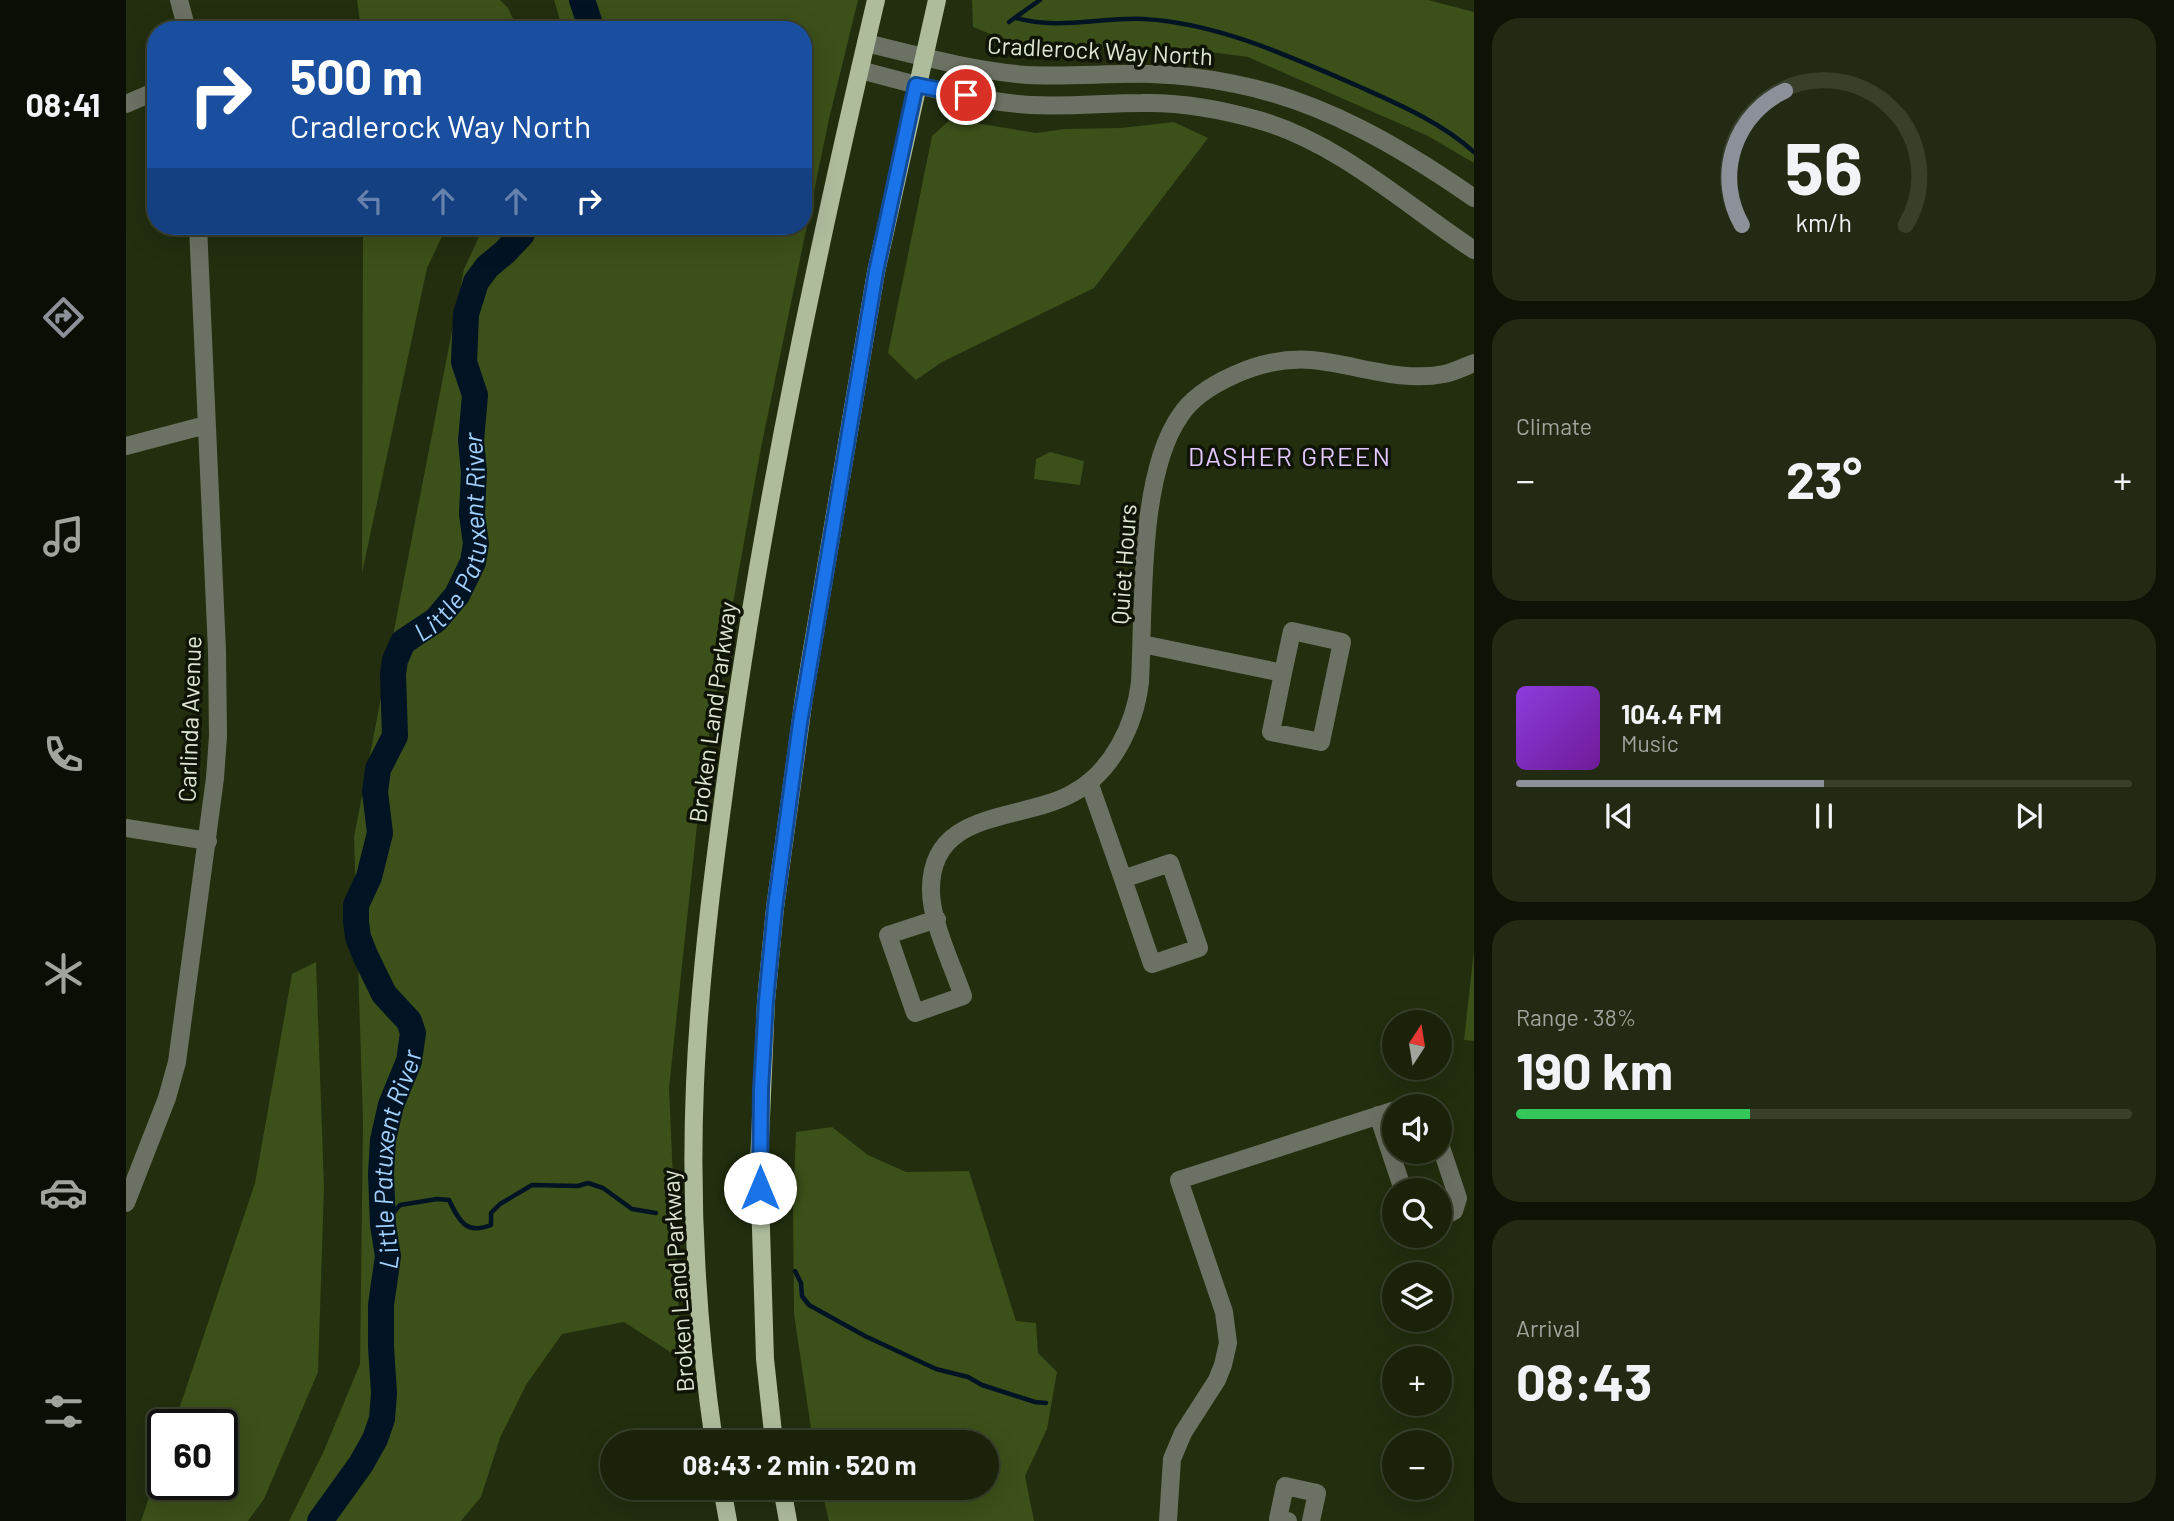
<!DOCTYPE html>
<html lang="en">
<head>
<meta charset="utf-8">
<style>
  :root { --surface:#1a220a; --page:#232a13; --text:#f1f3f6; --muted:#9fa49c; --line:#383f2b; --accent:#8c9099 }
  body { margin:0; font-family:Barlow,sans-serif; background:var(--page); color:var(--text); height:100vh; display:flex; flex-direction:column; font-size:26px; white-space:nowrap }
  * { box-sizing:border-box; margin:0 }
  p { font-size:23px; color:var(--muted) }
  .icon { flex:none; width:38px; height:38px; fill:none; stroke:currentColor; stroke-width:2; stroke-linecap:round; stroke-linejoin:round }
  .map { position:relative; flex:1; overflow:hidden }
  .drawer { display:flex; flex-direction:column; gap:18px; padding:18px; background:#0e1306; width:700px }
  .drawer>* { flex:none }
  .guide { position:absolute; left:21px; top:21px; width:665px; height:214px; border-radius:28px; box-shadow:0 7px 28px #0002,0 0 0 2px var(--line); background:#1a4fa0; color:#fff; overflow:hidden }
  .needle { width:46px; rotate:12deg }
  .buttons { position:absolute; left:1256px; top:1010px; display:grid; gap:14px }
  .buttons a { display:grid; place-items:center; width:70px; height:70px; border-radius:50%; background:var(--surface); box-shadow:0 7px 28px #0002,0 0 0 2px var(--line); font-size:35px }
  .speed { position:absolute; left:21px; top:1409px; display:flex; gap:14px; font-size:35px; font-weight:700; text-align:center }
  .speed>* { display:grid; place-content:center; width:91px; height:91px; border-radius:50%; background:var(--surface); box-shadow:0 7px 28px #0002,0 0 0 2px var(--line); line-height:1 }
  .speed .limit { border:4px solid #111; border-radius:10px; background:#fff; color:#111 }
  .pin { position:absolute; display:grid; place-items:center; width:60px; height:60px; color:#fff; margin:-30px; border:4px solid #fff; border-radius:50%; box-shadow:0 2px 7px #0007 }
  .me { position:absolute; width:77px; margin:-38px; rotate:0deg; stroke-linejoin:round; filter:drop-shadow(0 0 5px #0008) }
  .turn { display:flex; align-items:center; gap:24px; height:147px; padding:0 28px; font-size:32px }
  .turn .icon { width:91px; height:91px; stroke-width:2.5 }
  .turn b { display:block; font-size:49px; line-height:60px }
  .lanes { display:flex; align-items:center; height:66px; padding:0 28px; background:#0003; justify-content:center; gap:35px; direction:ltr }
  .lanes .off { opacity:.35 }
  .big { font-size:52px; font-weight:700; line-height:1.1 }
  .drawer .widget { flex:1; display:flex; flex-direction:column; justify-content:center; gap:10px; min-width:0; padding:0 24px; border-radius:28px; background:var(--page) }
  .drawer .dial { align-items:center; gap:0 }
  .dial svg { height:182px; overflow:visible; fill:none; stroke:var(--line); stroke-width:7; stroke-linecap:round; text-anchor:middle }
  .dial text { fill:var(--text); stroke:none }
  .song { display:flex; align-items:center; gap:21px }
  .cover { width:84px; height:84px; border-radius:10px; background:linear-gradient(135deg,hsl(270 70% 55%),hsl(280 70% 35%)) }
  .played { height:7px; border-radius:4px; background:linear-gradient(90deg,var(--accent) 50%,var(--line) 50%) }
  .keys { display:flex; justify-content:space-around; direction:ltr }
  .heat { display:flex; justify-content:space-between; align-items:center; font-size:38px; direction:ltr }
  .charge { height:10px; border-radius:5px; background:linear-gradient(90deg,#34c759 38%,var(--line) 0) }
  .trip { position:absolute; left:474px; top:1430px; width:399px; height:70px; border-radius:35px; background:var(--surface); box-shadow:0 7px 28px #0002,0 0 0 2px var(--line); font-weight:700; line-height:70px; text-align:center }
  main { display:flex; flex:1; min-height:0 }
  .dock { display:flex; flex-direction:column; width:126px; justify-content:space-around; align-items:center; background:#0a0e04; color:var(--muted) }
  .dock .icon { width:49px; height:49px }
  .dock .active { color:var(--accent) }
  .dock b { font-size:32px; color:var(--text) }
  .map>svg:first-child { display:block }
  .green { fill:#3c5019 }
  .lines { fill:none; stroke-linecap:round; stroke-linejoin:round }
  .stream { stroke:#021424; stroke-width:4.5 }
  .river { stroke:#021424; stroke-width:26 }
  .minor { stroke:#6c7263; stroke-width:18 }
  .major { stroke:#aebc9c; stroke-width:18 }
  .route-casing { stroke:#114b97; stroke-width:18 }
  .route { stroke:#1a73e8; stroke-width:12 }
  .labels { text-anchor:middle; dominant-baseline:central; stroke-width:7; stroke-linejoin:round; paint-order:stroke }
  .street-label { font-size:24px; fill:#dee6d3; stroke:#0f1407 }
  .neighbourhood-label { font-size:26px; letter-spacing:2px; fill:#e2c8ff; stroke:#0f1407 }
  .water-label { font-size:26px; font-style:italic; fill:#a1d1fd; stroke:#0f1407 }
</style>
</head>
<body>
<main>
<nav class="dock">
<b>08:41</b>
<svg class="icon active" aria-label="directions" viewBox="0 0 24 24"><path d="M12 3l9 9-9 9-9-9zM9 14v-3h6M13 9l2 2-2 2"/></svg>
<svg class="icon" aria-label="music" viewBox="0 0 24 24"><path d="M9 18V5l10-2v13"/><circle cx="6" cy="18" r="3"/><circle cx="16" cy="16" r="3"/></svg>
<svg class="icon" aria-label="phone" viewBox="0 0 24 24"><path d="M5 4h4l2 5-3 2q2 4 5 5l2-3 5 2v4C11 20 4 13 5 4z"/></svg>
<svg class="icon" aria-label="climate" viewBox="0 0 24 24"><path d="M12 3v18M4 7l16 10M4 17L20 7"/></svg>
<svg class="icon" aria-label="car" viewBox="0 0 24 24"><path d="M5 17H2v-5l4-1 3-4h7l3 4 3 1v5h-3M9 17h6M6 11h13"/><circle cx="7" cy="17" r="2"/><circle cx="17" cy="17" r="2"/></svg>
<svg class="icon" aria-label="filters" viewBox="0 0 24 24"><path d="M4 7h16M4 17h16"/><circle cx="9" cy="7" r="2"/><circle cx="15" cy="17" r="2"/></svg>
</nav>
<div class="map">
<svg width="1348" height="1521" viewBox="0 0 1348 1521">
  <rect width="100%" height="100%" fill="#222e0e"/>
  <path class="green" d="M231 0H374L382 8 392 30H235Z
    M428 0H732L703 119 635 448 577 769 543 1088 555 1359 498 1322 436 1334 400 1385 374 1438 355 1497 335 1521H163L197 1453 234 1364 237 1122 228 837 338 269 358 226H677V30H437Z
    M846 0H1302L1348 12V163L1302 136 1122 57 1047 47 952 50 882 41 847 27Z
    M825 119 910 133 939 129 995 128 1048 122 1082 138 968 288 816 362 790 380 762 353 806 136Z
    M237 226H321L301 268 236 573Z
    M924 452 958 461 954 485 908 479 910 459Z
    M1348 950V1041L1338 1040Z
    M190 962 198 1187 192 1372 138 1499 122 1521H15L37 1456V1484H96V1424H48L129 1183 166 974Z
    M706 1127 742 1155 780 1172 843 1171 890 1321 910 1323 912 1353 931 1372 921 1429 899 1476 908 1521H703L695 1488H861V1442H687L668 1314 667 1209 670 1132Z"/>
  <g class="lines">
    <path class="stream" d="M890 18C931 30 976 17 1018 19 1092 23 1165 57 1232 86 1272 104 1315 122 1348 152
      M883 22 914 0
      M677 163 680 162
      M257 1225 274 1205 311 1199 323 1200C333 1221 340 1235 365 1225V1213L374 1204 406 1185 452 1186 462 1183 477 1188 506 1209 530 1213
      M669 1271 675 1283 676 1296 683 1305 739 1336 810 1369 842 1377 856 1385 909 1402 920 1403"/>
    <g class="river">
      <path d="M456 0 466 30"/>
      <path id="s1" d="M194 1521 235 1464 249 1439 256 1419 258 1393 255 1347V1305L262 1256 257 1225 255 1174 257 1140 265 1105 283 1061 287 1033 283 1021 258 994 239 955 232 937 230 922V905L243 877 254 833 249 792 252 769 269 736 267 674 269 660 277 642 310 620 331 595 347 562 350 544 346 514 348 472 345 441 349 395 338 362 340 314 350 282 361 267 379 252 396 234 399 226"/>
    </g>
    <path class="minor" d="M53 0 61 30
      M740 43C793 56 848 71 902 75 943 77 984 73 1025 74 1053 75 1082 78 1109 84 1197 101 1276 148 1348 198
      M734 70C786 84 851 102 905 105 942 107 979 103 1016 103 1056 102 1098 110 1136 121 1215 145 1280 205 1348 250
      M0 104 30 91
      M0 446 80 425
      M1016 644 1157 673 1145 732 1195 742 1216 642 1166 631 1157 673
      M963 782 997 879 1044 863 1073 948 1026 964 997 879
      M0 828 82 841
      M811 919 762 935 789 1013 837 996C827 967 804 919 805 889 805 808 896 822 947 793 986 772 1009 725 1014 682 1018 608 1012 476 1054 416 1066 397 1088 384 1108 375 1132 364 1160 358 1186 360 1229 364 1274 383 1318 374 1328 372 1338 367 1348 363
      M1281 1106 1290 1103 1299 1106
      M1252 1115 1277 1190
      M1314 1144 1332 1198 1328 1211 1314 1218
      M0 1203 41 1098 51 1062 89 778 92 736 91 651 72 226
      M1042 1521 1046 1459 1057 1433 1091 1380 1097 1365 1102 1343 1098 1312 1053 1180 1269 1110
      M1162 1521 1152 1519 1159 1486 1191 1493 1185 1521"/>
    <path class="major" d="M588 1442C571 1324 564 1203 569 1084 574 966 590 850 606 734 641 487 693 243 750 0
      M648 1442 639 1359 633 1164 640 1001 649 908 678 697 750 272 811 0
      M596 1488 602 1521
      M656 1488 662 1521"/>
  </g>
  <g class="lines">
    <g class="route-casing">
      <path id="route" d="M634 1188 635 1090 640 1001 649 908 674 723 750 272 790 85 840 95"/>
    </g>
    <use href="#route" class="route"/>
  </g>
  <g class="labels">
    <g class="street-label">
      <text transform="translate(974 50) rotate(3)">Cradlerock Way North</text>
      <text transform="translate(997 564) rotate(-86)">Quiet Hours</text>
      <text transform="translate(586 712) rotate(-82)">Broken Land Parkway</text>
      <text transform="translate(63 719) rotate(-88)">Carlinda Avenue</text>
      <text transform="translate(551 1281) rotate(-94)">Broken Land Parkway</text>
    </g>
    <g class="neighbourhood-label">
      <text x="1164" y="455">DASHER GREEN</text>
    </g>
    <g class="water-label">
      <text stroke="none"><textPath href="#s1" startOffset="1057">Little Patuxent River</textPath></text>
      <text stroke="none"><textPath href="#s1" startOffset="383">Little Patuxent River</textPath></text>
    </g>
  </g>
</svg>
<div class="buttons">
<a><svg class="needle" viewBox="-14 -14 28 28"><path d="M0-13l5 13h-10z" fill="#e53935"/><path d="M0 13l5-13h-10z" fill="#9fa49c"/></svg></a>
<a><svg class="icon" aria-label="sound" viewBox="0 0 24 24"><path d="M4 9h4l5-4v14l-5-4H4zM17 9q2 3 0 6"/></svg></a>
<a><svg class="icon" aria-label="search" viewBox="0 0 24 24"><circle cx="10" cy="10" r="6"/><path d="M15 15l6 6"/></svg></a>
<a><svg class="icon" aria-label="layers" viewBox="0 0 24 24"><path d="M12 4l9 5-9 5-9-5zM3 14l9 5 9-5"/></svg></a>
<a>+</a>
<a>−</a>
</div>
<div class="speed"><div class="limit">60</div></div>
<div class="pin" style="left:840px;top:95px;background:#d93025"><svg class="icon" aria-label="arrive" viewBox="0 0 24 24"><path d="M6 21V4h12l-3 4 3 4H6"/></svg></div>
<svg class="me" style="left:634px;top:1188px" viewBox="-20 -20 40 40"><circle r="19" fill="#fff"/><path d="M0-13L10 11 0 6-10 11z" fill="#1a73e8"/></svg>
<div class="trip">08:43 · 2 min · 520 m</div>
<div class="guide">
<div class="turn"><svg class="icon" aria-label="right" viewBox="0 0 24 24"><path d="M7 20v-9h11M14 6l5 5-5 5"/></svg><div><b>500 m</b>Cradlerock Way North</div></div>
<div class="lanes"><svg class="icon off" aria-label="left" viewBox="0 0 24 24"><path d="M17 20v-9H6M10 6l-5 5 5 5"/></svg><svg class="icon off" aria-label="ahead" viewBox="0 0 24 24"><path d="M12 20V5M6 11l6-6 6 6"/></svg><svg class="icon off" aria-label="ahead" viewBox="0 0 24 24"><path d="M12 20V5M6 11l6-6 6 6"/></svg><svg class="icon" aria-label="right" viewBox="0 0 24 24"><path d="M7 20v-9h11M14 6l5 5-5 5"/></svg></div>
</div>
</div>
<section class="drawer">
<div class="widget dial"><svg viewBox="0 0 100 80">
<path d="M14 69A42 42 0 1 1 86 69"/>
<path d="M14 69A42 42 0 0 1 33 10" stroke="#8c9099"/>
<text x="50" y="56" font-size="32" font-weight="700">56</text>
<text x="50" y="72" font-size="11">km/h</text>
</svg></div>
<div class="widget"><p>Climate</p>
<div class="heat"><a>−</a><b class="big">23°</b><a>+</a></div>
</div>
<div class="widget">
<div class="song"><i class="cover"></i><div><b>104.4 FM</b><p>Music</p></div></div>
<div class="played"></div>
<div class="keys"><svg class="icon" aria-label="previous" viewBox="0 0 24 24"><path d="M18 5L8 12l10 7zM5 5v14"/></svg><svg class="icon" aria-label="pause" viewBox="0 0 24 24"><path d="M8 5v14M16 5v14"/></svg><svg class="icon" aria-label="next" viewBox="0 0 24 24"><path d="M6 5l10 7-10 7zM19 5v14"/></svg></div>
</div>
<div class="widget"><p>Range · 38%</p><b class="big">190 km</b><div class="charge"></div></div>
<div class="widget"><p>Arrival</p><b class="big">08:43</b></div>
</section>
</main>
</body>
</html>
